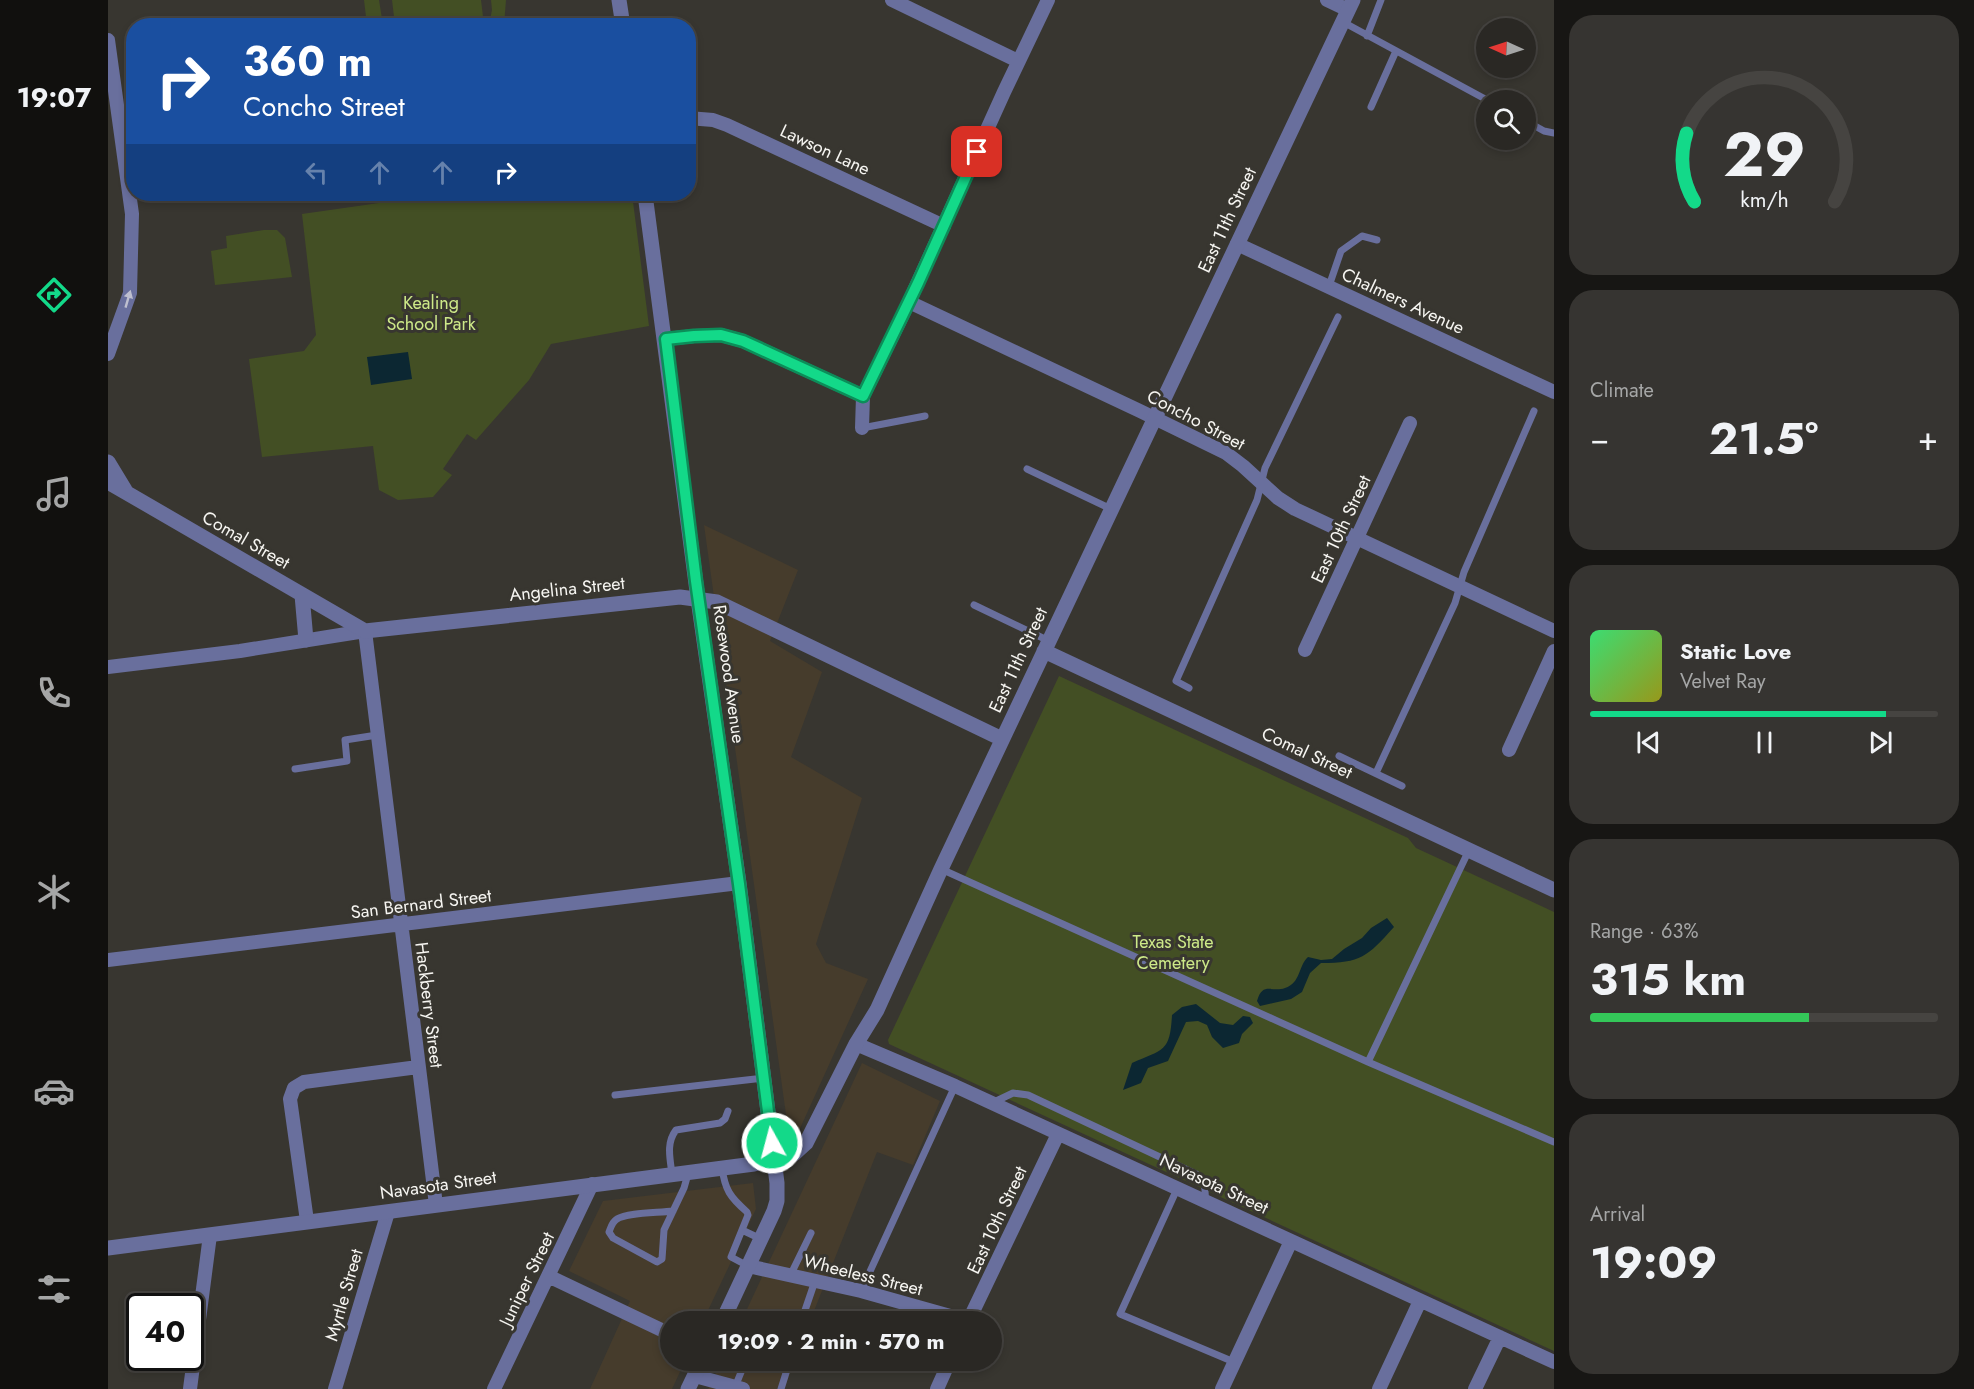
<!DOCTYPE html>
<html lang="en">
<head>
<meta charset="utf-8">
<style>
  :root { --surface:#2a2824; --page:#363431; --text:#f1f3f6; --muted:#a5a6a6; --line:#464441; --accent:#13d989 }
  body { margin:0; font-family:Jost,sans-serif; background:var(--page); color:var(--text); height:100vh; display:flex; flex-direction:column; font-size:22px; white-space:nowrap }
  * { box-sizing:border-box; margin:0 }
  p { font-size:20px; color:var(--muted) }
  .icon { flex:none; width:33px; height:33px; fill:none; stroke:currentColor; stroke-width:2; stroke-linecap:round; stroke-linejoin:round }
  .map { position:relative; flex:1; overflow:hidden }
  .details { display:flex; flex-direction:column; gap:15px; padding:15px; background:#171614; width:420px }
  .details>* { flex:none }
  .top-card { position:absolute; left:18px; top:18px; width:570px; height:183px; border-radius:24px; box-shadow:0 3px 9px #0003,0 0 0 2px var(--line); background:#1a4fa0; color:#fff; overflow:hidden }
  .needle { width:39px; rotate:273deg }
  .controls { position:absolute; left:1368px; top:18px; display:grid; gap:12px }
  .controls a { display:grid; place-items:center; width:60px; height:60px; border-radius:50%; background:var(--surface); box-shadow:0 3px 9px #0003,0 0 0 2px var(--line); font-size:30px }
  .speed { position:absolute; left:18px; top:1293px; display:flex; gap:12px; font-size:30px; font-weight:700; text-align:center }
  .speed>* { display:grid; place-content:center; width:78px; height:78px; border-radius:50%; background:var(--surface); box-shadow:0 3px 9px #0003,0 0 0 2px var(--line); line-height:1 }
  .speed .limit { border:3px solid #111; border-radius:9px; background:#fff; color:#111 }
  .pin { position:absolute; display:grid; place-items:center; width:51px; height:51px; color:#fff; margin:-26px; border-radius:12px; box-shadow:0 3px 9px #0006 }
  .me { position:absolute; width:66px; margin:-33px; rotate:353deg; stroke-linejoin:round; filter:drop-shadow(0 0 4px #0008) }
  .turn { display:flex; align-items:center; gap:21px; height:126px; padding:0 18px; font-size:27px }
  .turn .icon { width:78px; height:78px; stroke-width:2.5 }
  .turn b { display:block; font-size:42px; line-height:51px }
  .lanes { display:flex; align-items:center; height:57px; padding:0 18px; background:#0003; justify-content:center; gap:30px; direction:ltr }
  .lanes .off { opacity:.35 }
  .big { font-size:45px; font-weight:700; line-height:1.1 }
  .details .widget { flex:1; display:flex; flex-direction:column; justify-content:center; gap:9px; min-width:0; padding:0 21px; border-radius:24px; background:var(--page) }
  .details .dial { align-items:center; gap:0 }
  .dial svg { height:156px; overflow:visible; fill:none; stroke:var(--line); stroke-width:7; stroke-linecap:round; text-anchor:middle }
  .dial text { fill:var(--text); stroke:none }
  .song { display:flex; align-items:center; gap:18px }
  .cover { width:72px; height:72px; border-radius:9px; background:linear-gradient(135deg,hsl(140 70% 55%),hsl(60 70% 35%)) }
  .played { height:6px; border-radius:3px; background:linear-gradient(90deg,var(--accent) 85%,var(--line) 85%) }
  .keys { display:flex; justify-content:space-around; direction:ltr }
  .heat { display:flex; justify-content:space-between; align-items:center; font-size:33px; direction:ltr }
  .charge { height:9px; border-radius:4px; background:linear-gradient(90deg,#34c759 63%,var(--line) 0) }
  .trip { position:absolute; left:552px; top:1311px; width:342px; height:60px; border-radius:30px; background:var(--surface); box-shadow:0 3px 9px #0003,0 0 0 2px var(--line); font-weight:700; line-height:60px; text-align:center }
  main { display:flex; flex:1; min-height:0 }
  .menu { display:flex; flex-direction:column; width:108px; justify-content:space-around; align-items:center; background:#11100e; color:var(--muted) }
  .menu .icon { width:42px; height:42px }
  .menu .selected { color:var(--accent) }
  .menu b { font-size:27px; color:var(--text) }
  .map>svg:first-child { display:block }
  .commercial { fill:#463c2c }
  .green { fill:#434f24 }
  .water { fill:#0c2732 }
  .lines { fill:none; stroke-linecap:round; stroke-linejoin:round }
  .service { stroke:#696f9d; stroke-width:7 }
  .minor { stroke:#696f9d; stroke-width:14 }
  .tertiary { stroke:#696f9d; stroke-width:15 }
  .oneway { fill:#bebfcf }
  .route-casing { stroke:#0c8d59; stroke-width:15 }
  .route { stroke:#13d989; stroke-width:10 }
  .labels { text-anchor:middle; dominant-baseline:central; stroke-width:6; stroke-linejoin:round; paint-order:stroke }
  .street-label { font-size:18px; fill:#f6f5f1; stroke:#383630 }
  .park-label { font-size:18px; fill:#cde988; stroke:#383630 }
</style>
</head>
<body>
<main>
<nav class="menu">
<b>19:07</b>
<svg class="icon selected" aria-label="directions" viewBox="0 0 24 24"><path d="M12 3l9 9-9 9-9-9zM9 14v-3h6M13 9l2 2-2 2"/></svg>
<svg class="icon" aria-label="music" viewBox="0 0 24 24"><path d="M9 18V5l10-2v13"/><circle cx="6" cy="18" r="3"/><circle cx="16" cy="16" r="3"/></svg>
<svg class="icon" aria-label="phone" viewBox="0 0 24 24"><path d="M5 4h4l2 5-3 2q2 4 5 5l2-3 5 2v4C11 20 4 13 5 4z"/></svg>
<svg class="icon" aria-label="climate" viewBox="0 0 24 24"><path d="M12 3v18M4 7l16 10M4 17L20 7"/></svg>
<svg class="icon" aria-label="car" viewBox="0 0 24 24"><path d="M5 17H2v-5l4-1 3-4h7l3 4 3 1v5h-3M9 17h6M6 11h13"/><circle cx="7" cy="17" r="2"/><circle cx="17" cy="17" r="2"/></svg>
<svg class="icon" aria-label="filters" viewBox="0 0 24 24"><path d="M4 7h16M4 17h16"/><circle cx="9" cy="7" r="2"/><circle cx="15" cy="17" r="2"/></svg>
</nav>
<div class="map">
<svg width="1446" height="1389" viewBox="0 0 1446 1389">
  <rect width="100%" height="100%" fill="#383630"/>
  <path class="commercial" d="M596 525 690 570 662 641 714 672 683 757 754 798 708 944 718 963 760 979 689 1135 681 1136Z
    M754 1063 832 1101 805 1165 769 1152 702 1321 633 1322Z
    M645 1183 648 1209 595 1321 562 1322V1360L577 1361 564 1389H482L522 1301 461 1271 495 1201Z
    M614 1361H687L676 1389H600Z"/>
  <path class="green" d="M256 0H271L275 25H259Z
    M284 0H373L376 25H287Z
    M383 0H398L396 25H381L384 10Z
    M312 194H524L541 326 443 344 421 380 368 440 359 434 335 469 344 475 325 497 290 500 271 490 265 446 154 457 141 359 196 351 208 335 194 214 306 198Z
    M156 230H169L177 238 184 277 107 285 103 251 119 248 118 236Z
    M951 676 1300 838 1308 848 1446 912V1351L781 1044 780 1040Z"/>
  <path class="water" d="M300 352 304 379 263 385 259 357Z
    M1279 918 1286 927C1259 957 1253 963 1213 963L1202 973 1194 992 1183 999 1152 1006 1149 1001C1155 981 1164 993 1177 988 1193 983 1190 966 1200 957L1213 960 1224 959 1236 949 1254 938 1263 928Z
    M1088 1004 1112 1023 1125 1025 1135 1016 1142 1017 1145 1023 1134 1034 1131 1043 1115 1048 1104 1037 1099 1025 1090 1021 1078 1022 1060 1061 1040 1068 1033 1083 1015 1090 1024 1063C1056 1049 1062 1052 1064 1015L1074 1007Z"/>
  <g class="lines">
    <path class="service" d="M1235 22 1379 100
      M1259 36 1273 0
      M1263 107 1288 51
      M1418 121 1436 131 1446 133
      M1221 286 1233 251 1254 236 1269 240
      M754 428 817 416
      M919 469 1003 509
      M866 605 941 641
      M1081 688 1068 681 1149 500 1157 468 1230 317
      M1231 756 1294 786
      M187 769 239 761 237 740 269 735
      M1268 773 1347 603 1356 572 1426 411
      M833 869 1260 1062 1446 1142
      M1260 1062 1361 850
      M507 1095 656 1078
      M884 1103 905 1093 920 1095 1088 1174C1097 1183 1098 1188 1097 1201
      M614 1168C617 1190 622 1197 639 1212L640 1215 623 1257 640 1266
      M564 1174C562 1158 558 1143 568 1130L612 1123 617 1119 620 1111
      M1069 1189 1012 1314 1126 1362
      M565 1211C551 1213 520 1212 509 1219 504 1222 503 1227 501 1232L505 1238 549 1262 554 1259 556 1230 576 1188 580 1174
      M634 1230 653 1239
      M682 1276 703 1233
      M753 1291 847 1086
      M693 1322 707 1281
      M627 1387 638 1360
      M673 1389 682 1360"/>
    <path class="minor" d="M784 0 910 61
      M1219 0 1240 10
      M0 40 24 214 22 293 0 354
      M580 118 605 120 619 125 836 226
      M1129 244 1446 392
      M801 302 1032 411 1118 453 1135 466 1170 498 1187 509 1446 631
      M558 339 586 336 613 335 635 341 755 396
      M754 428 755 396 801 302 896 92 940 0
      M1197 650 1302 423
      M0 667 132 651 257 631 328 1205
      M1401 750 1446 651
      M0 960 631 883
      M748 1044 847 1086 1446 1362
      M199 1221 182 1099 186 1088 196 1082 310 1067
      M640 1266 753 1291 860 1321
      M440 1276 562 1334
      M860 1322 950 1134
      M587 1376 635 1389
      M82 1389 102 1235
      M227 1389 280 1212
      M386 1389 484 1184
      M829 1389 842 1360
      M1114 1389 1183 1241
      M1271 1389 1312 1301
      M1367 1389 1392 1337"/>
    <path class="tertiary" d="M511 0 515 26
      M537 194 590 599 631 883 669 1183V1201L666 1211 614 1322
      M0 462 17 490
      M0 482 257 631 572 597 609 602 894 739
      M194 595 198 640
      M936 651 1446 890
      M0 1248 646 1164 686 1154 698 1143 748 1044 769 1010 833 869 1245 0
      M580 1389 594 1360"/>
  </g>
  <defs><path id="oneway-solid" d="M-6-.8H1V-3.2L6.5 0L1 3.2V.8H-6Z" transform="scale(1.5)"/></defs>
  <use class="oneway" href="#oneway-solid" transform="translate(20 299) rotate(-74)"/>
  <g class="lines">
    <g class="route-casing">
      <path id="route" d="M664 1143 631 884 588 581 558 339 586 336 613 335 635 341 755 396 810 283 869 152"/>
    </g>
    <use href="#route" class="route"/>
  </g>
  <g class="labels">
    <g class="street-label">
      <text transform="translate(717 150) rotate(25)">Lawson Lane</text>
      <text transform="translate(1119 220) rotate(-65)">East 11th Street</text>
      <text transform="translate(1295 301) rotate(25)">Chalmers Avenue</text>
      <text transform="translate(1088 420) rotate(28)">Concho Street</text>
      <text transform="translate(1233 529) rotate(-65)">East 10th Street</text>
      <text transform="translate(138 540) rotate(30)">Comal Street</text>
      <text transform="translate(459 589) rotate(-6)">Angelina Street</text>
      <text transform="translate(910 660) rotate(-65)">East 11th Street</text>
      <text transform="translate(621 674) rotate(82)">Rosewood Avenue</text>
      <text transform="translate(1199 753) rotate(25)">Comal Street</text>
      <text transform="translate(313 904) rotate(-7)">San Bernard Street</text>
      <text transform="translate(321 1005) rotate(83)">Hackberry Street</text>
      <text transform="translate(1106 1184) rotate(25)">Navasota Street</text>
      <text transform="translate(330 1185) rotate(-8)">Navasota Street</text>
      <text transform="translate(889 1220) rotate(-65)">East 10th Street</text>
      <text transform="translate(755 1275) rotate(14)">Wheeless Street</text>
      <text transform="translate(419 1279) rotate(-64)">Juniper Street</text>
      <text transform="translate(236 1295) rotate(-74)">Myrtle Street</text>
    </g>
    <g class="park-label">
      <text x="323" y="303">Kealing<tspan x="323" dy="21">School Park</tspan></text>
      <text x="1065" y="942">Texas State<tspan x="1065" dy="21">Cemetery</tspan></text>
    </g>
  </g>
</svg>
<div class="controls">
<a><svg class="needle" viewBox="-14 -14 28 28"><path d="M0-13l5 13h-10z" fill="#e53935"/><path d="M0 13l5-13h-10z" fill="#a5a6a6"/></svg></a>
<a><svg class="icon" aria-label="search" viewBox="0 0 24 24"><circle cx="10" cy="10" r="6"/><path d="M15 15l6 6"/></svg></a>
</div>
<div class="speed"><div class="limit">40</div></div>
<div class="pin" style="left:869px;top:152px;background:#d93025"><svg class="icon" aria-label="arrive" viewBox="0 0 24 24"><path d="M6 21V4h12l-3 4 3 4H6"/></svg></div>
<svg class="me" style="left:664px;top:1143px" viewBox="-20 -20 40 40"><circle r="17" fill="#13d989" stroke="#fff" stroke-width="3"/><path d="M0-11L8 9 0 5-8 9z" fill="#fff"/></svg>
<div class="trip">19:09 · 2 min · 570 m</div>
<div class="top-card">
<div class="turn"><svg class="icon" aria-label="right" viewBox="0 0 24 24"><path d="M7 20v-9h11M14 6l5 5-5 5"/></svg><div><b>360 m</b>Concho Street</div></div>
<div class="lanes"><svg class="icon off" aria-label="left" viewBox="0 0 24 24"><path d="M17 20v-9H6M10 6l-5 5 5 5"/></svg><svg class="icon off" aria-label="ahead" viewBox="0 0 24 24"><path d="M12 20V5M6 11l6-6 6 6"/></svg><svg class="icon off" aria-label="ahead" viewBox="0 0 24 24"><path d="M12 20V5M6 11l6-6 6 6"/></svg><svg class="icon" aria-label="right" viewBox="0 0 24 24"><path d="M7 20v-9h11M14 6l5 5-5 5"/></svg></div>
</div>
</div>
<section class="details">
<div class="widget dial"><svg viewBox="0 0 100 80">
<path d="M14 69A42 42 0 1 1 86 69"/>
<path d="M14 69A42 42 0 0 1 10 34" stroke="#13d989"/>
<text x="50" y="56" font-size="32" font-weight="700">29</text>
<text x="50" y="72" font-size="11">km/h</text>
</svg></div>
<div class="widget"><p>Climate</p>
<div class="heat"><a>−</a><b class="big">21.5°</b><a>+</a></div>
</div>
<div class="widget">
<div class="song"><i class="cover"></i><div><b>Static Love</b><p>Velvet Ray</p></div></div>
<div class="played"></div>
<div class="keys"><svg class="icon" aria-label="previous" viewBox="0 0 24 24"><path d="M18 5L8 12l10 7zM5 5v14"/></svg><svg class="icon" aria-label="pause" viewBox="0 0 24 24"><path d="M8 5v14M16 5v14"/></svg><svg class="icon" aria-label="next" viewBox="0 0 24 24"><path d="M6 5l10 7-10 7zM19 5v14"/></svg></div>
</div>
<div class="widget"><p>Range · 63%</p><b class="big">315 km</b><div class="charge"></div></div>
<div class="widget"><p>Arrival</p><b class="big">19:09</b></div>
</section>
</main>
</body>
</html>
